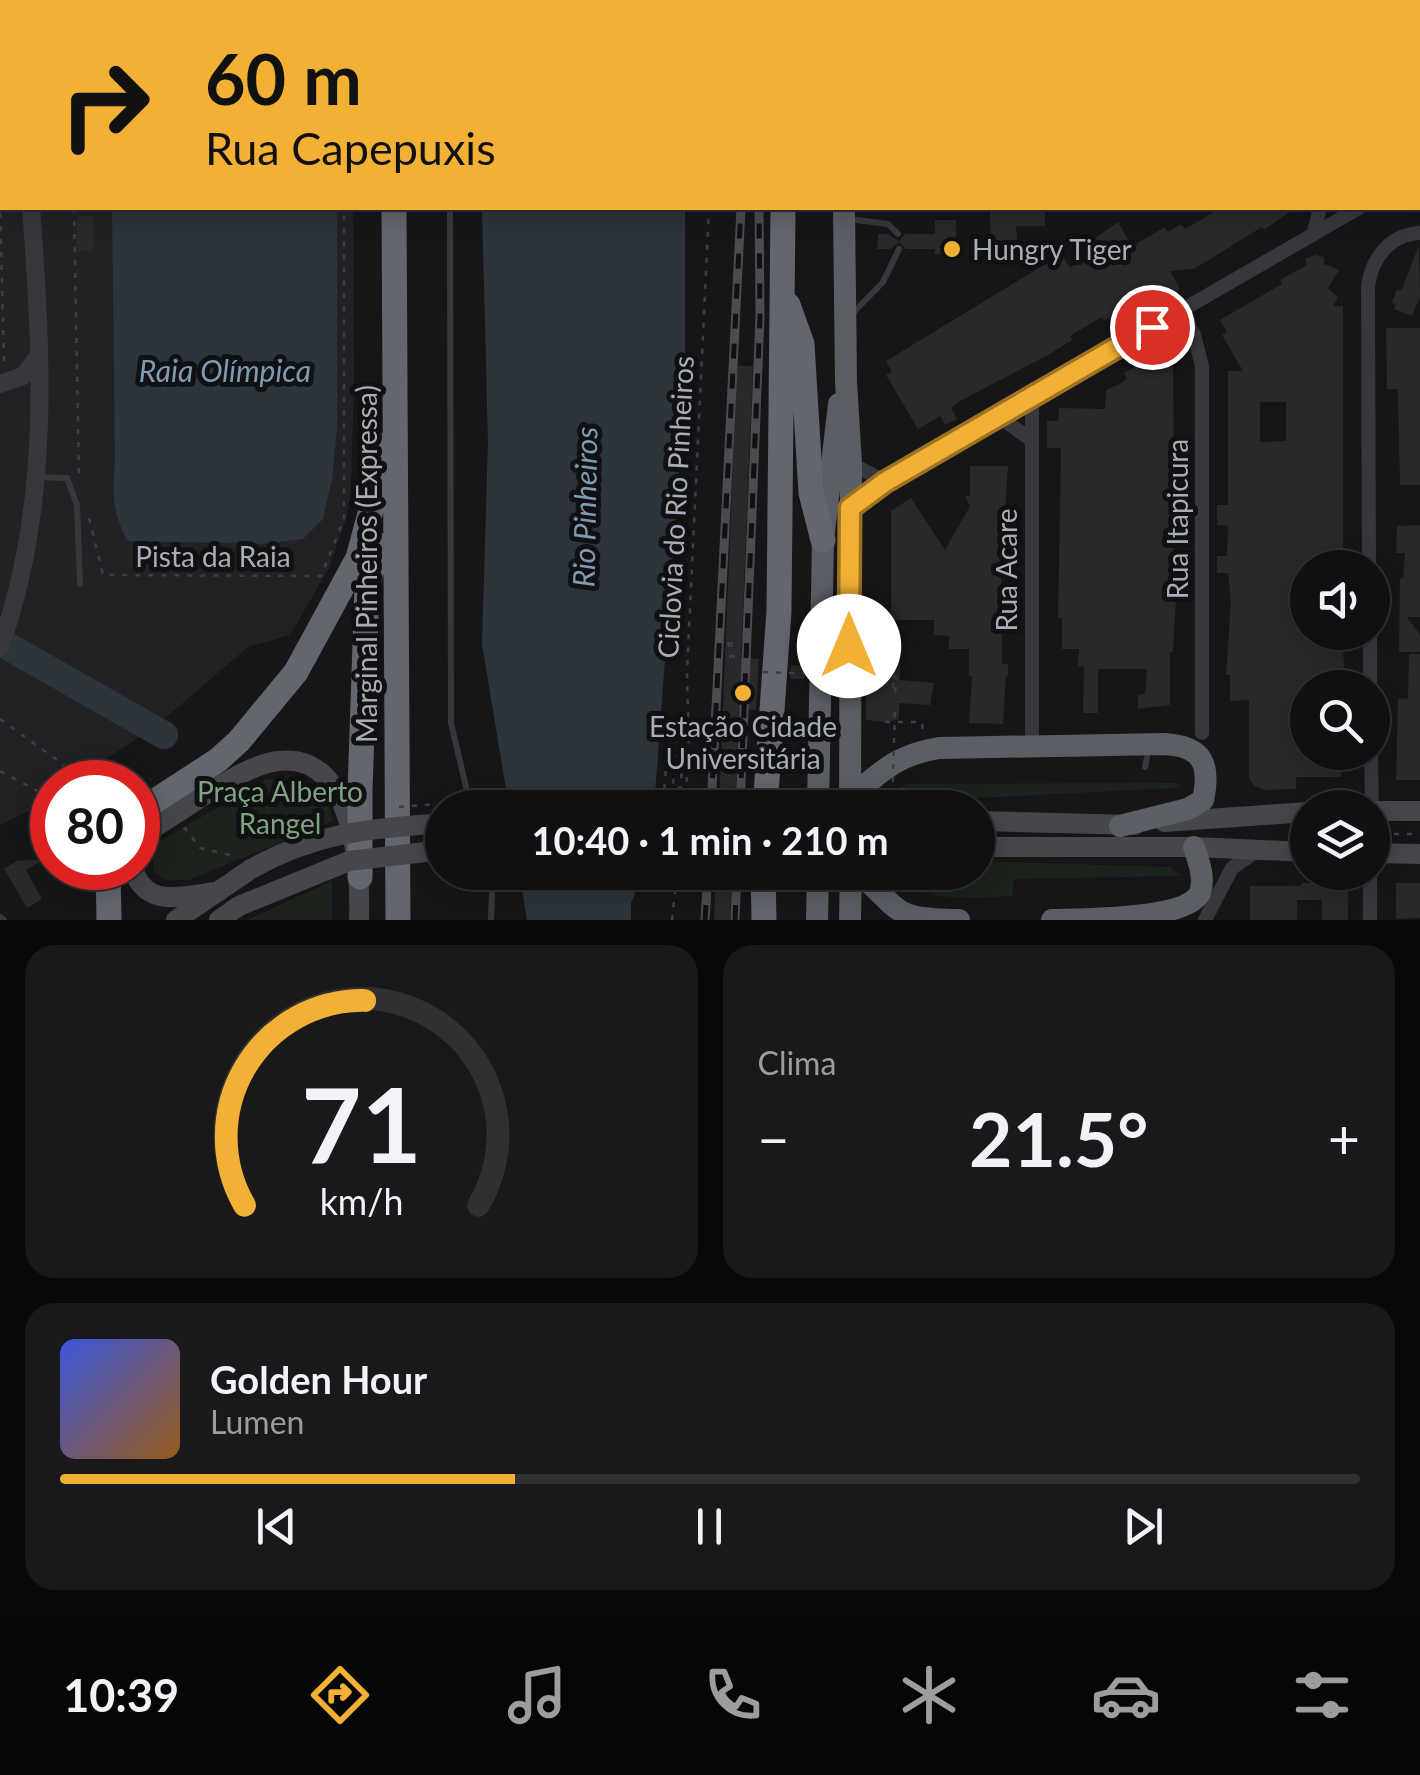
<!DOCTYPE html>
<html lang="pt">
<head>
<meta charset="utf-8">
<style>
  :root { --surface:#101012; --page:#19191b; --text:#f1f3f6; --muted:#9c9d9f; --line:#303032; --accent:#f2b134 }
  body { margin:0; font-family:Lato,sans-serif; background:var(--page); color:var(--text); height:100vh; display:flex; flex-direction:column; font-size:38px; white-space:nowrap }
  * { box-sizing:border-box; margin:0 }
  p { font-size:32px; color:var(--muted) }
  .icon { flex:none; width:55px; height:55px; fill:none; stroke:currentColor; stroke-width:2; stroke-linecap:round; stroke-linejoin:round }
  .map { position:relative; height:920px; overflow:hidden }
  .sheet { display:flex; flex-direction:column; gap:25px; padding:25px; background:#09090a; flex:1 }
  .sheet>* { flex:none }
  .banner { position:absolute; left:0px; top:0px; width:1420px; height:210px; box-shadow:0 5px 25px #0003,0 0 0 2px var(--line); background:#f2b134; color:#111; overflow:hidden }
  .buttons { position:absolute; left:1290px; top:550px; display:grid; gap:20px }
  .buttons a { display:grid; place-items:center; width:100px; height:100px; border-radius:50%; background:var(--surface); box-shadow:0 5px 25px #0003,0 0 0 2px var(--line); font-size:50px }
  .speed { position:absolute; left:30px; top:760px; display:flex; gap:20px; font-size:50px; font-weight:700; text-align:center }
  .speed>* { display:grid; place-content:center; width:130px; height:130px; border-radius:50%; background:var(--surface); box-shadow:0 5px 25px #0003,0 0 0 2px var(--line); line-height:1 }
  .speed .limit { border:15px solid #d22; background:#fff; color:#111 }
  .pin { position:absolute; display:grid; place-items:center; width:85px; height:85px; color:#fff; margin:-42px; border:5px solid #fff; border-radius:50%; box-shadow:0 2px 10px #0007 }
  .me { position:absolute; width:110px; margin:-55px; rotate:0deg; stroke-linejoin:round; filter:drop-shadow(0 0 8px #0008) }
  .turn { display:flex; align-items:center; gap:35px; height:210px; padding:0 40px; font-size:45px }
  .turn .icon { width:130px; height:130px; stroke-width:2.5 }
  .turn b { display:block; font-size:70px; line-height:85px }
  .big { font-size:75px; font-weight:700; line-height:1.1 }
  .sheet .card { flex:1; display:flex; flex-direction:column; justify-content:center; gap:15px; min-width:0; padding:0 35px; border-radius:30px; background:var(--page) }
  .sheet .dial { align-items:center; gap:0 }
  .dial svg { height:260px; overflow:visible; fill:none; stroke:var(--line); stroke-width:7; stroke-linecap:round; text-anchor:middle }
  .dial text { fill:var(--text); stroke:none }
  .song { display:flex; align-items:center; gap:30px }
  .cover { width:120px; height:120px; border-radius:15px; background:linear-gradient(135deg,hsl(230 70% 55%),hsl(30 70% 35%)) }
  .played { height:10px; border-radius:5px; background:linear-gradient(90deg,var(--accent) 35%,var(--line) 35%) }
  .keys { display:flex; justify-content:space-around; direction:ltr }
  .heat { display:flex; justify-content:space-between; align-items:center; font-size:55px; direction:ltr }
  .sheet .tiles { flex:1; display:grid; gap:25px; grid-template-columns:1fr 1fr }
  .card:last-child { grid-column:span 2 }
  .trip { position:absolute; left:425px; top:790px; width:570px; height:100px; border-radius:50px; background:var(--surface); box-shadow:0 5px 25px #0003,0 0 0 2px var(--line); font-weight:700; line-height:100px; text-align:center }
  .menu { display:flex; height:160px; justify-content:space-around; align-items:center; background:#060607; color:var(--muted) }
  .menu .icon { width:70px; height:70px }
  .menu .current { color:var(--accent) }
  .menu b { font-size:45px; color:var(--text) }
  .map>svg:first-child { display:block }
  .built { fill:#222225 }
  .green { fill:#1c231d }
  .water { fill:#2c353c }
  .lines { fill:none; stroke-linecap:round; stroke-linejoin:round }
  .river { stroke:#2c353c; stroke-width:28 }
  .building { fill:#29292c; fill-rule:evenodd }
  .path { stroke:#3d3f44; stroke-width:2.5; stroke-dasharray:5 8; stroke-linecap:butt }
  .service { stroke:#37383d; stroke-width:6 }
  .minor { stroke:#37383d; stroke-width:14 }
  .tertiary { stroke:#37383d; stroke-width:18 }
  .secondary { stroke:#45474d; stroke-width:20 }
  .trunk { stroke:#5b5e65; stroke-width:22 }
  .motorway { stroke:#63666e; stroke-width:25 }
  .rail-casing { stroke:#4a4c52; stroke-width:9 }
  .rail { stroke:#111113; stroke-width:5; stroke-dasharray:15; stroke-linecap:butt }
  .path-bridge { stroke:#3d3f44; stroke-width:2.5; stroke-dasharray:5 8; stroke-linecap:butt }
  .secondary-bridge { stroke:#45474d; stroke-width:20 }
  .route-casing { stroke:#9d7322; stroke-width:25 }
  .route { stroke:#f2b134; stroke-width:18 }
  .poi-dot { fill:#f2b134; stroke:#111113; stroke-width:4 }
  .labels { text-anchor:middle; dominant-baseline:central; stroke-width:10; stroke-linejoin:round; paint-order:stroke }
  .poi-label { font-size:28px; fill:#a8adb8; stroke:#111113; text-anchor:start }
  .street-label { font-size:28px; fill:#a8adb8; stroke:#111113 }
  .park-label { font-size:28px; fill:#7fa381; stroke:#111113 }
  .water-label { font-size:30px; font-style:italic; fill:#7f9bb3; stroke:#111113 }
</style>
</head>
<body>
<div class="map">
<svg width="1420" height="920" viewBox="0 0 1420 920">
  <rect width="100%" height="100%" fill="#161618"/>
  <path class="built" d="M0 0H352L2 2V208H353L354 378 351 490 346 520 328 570 290 635 248 647 156 726 101 762 77 782H52V799L0 825Z"/>
  <path class="green" d="M289 775C314 781 331 794 332 821L189 880H165L153 871V851L160 841 265 780Z
    M1178 783 1181 786 1176 788 898 802 901 787 908 784Z
    M978 861 1170 867 1180 876 1014 879 1012 896C970 897 927 905 895 873L978 872Z
    M332 881V920H247Z"/>
  <path class="water" d="M111 0H338V2H111Z
    M478 0H684V2H478Z
    M112 208H337V428L332 479 323 519 303 539 262 544 128 541C114 519 111 490 115 465Z
    M482 208H685V392L654 807H509L482 644 488 442Z
    M519 873V872L644 873 631 903V920H527Z"/>
  <g class="lines">
    <path class="river" d="M0 642 164 735"/>
  </g>
  <path class="building" d="M1003 208H1045V226H1016L1018 254 1003 263V244H991L990 212H1003Z
    M1221 208H1295L1264 230 1262 227 1194 269 1170 271 1180 289 1164 298 1158 289 1104 321 1102 317 1070 336 1072 340 1048 355 960 401 951 408 957 419 945 425 940 416 918 429 886 375 892 372 886 361 1062 254 1070 268 1100 250 1094 239 1118 222 1132 246 1165 227 1168 232 1181 224 1185 229Z
    M77 216H94V251H77Z
    M935 220H956V254H935V249H906L899 242 891 249H877L878 234H888L899 241 905 234H935Z
    M1419 245 1420 297 1412 316 1394 309 1396 304 1392 303 1397 289 1401 291Z
    M1315 255 1324 257V264L1339 270 1328 288 1338 297 1333 306H1343V546L1340 568H1308V632H1342L1344 664 1343 687H1308V752H1341V777H1296V789L1264 790 1254 786 1249 778V700L1230 701V675H1226L1231 600 1228 573H1217V556H1227L1228 526 1217 525V505H1228V371H1243L1222 335 1227 332 1220 320 1282 284 1280 280 1307 265 1305 259ZM1260 402H1286V441L1260 442Z
    M1386 328H1420V485H1400L1398 389H1387Z
    M1163 350 1167 355H1173L1174 466H1184V478H1173V555H1185L1184 598H1176L1173 652H1170V705L1138 709V695L1145 694 1147 669H1098V713H1083L1084 666 1078 667 1079 649H1062V618H1058L1061 448H1047V421H1058L1059 408 1105 409 1106 390 1122 383 1127 378 1124 373Z
    M737 366H753L741 658 759 659 756 710 739 709 735 808H719Z
    M970 466H1008L1001 580 1002 664H1008V676H1006L1003 724 969 723 972 676H969V649H949V636L934 635V620H891V511L911 498 945 550 970 506 965 496H970Z
    M1420 525V617H1407L1420 635V652H1399L1400 578H1403L1405 553H1396L1397 526Z
    M867 637 900 639V680L934 683 930 705 899 703V719L887 722 866 720 865 670H871Z
    M1409 654H1420V780H1396L1398 699 1408 698Z
    M791 665 806 666 805 679H790Z
    M44 859 26 870 42 899 27 908 4 869 17 861Z
    M716 872H732L730 920H714Z
    M1302 883H1341V888L1348 889V920H1322V900H1297V920H1250V886H1301Z
    M1396 883H1420V918L1396 919Z"/>
  <g class="lines">
    <path class="path" d="M708 0V2
      M71 2V0
      M344 2V0
      M0 61H2
      M0 200 4 363
      M74 208 79 476
      M89 518 103 575 321 576 344 519V208
      M728 642 731 658
      M731 642 734 658
      M893 688V676
      M0 719 64 765 54 781 57 782
      M885 722H922L923 733
      M725 734 729 709
      M0 771 45 795 52 783
      M138 784 151 779
      M874 802H892
      M676 804V794L664 793 667 755 675 756 673 787 681 788 682 755 686 756
      M684 808 689 756 687 673 709 208
      M184 827 200 848 235 856
      M1394 834H1420
      M672 920 677 872"/>
    <path class="service" d="M449 0V2
      M450 208 451 723 471 808
      M849 219 888 224 898 234
      M853 313 883 282 899 249
      M38 477 67 478 77 505 80 584
      M1145 767 1149 748
      M487 872 492 891 491 920
      M0 917 4 920"/>
    <path class="minor" d="M1418 60 1420 56
      M1418 173 1420 172
      M1314 231 1320 208
      M1181 310 1194 335 1202 366V733
      M1032 396V744
      M998 416 1030 439
      M851 464 885 481
      M850 508 885 481 1359 208
      M1369 568 1368 286C1372 258 1390 234 1420 233
      M1370 632V688
      M1371 752 1372 808
      M1370 872V920
      M1205 920 1232 868 1257 851"/>
    <path class="tertiary" d="M13 0V2
      M0 384 23 376 37 358
      M0 647C51 507 42 354 31 208"/>
    <path class="secondary" d="M1372 811H1420
      M978 821 1135 825
      M1164 822 1308 812
      M138 845 148 831C182 812 241 765 278 761 354 751 361 870 359 920
      M978 847H1194L1308 852
      M1372 853 1420 854
      M133 868C145 909 182 896 216 892
      M176 920 251 869
      M219 920 239 906"/>
    <path class="trunk" d="M844 2V0
      M844 208 846 382 851 464 850 808
      M850 797C883 771 896 755 939 748L1164 744C1202 746 1211 763 1203 800L1188 809 1120 826
      M818 808 823 540 839 404
      M858 872C903 913 893 919 959 920
      M817 920 818 872
      M850 920 851 872
      M1052 920C1086 919 1186 920 1200 893 1205 878 1199 862 1194 847"/>
    <path class="motorway" d="M392 0V2
      M784 2V0
      M394 208 398 920
      M788 305 802 344 811 493 823 540
      M765 808 779 611 783 208
      M138 812 218 760 239 741 296 672 358 558 389 443
      M108 868 109 920
      M763 872 764 920
      M360 877V791L367 586 379 545"/>
    <g class="rail-casing">
      <path id="rail" d="M749 2V0
        M711 808 741 208
        M740 808 760 317 759 208
        M705 920 708 872
        M735 920 737 872"/>
    </g>
    <use href="#rail" class="rail"/>
    <path class="path-bridge" d="M763 672 896 677 895 700
      M443 804 892 808
      M399 807 435 804
      M892 808 895 709"/>
    <path class="secondary-bridge" d="M251 869C317 832 369 829 442 823
      M239 906 349 861 442 850"/>
  </g>
  <g class="lines">
    <g class="route-casing">
      <path id="route" d="M849 646 850 508 885 482 1152 327"/>
    </g>
    <use href="#route" class="route"/>
  </g>
  <g class="poi-dot">
    <circle cx="952" cy="249" r="10"/>
    <circle cx="743" cy="693" r="10"/>
  </g>
  <g class="labels">
    <g class="poi-label">
      <text x="972" y="249">Hungry Tiger</text>
      <text x="743" y="726" text-anchor="middle">Estação Cidade<tspan x="743" dy="32">Universitária</tspan></text>
    </g>
    <g class="street-label">
      <text transform="translate(675 507) rotate(-87)">Ciclovia do Rio Pinheiros</text>
      <text transform="translate(1177 519) rotate(-90)">Rua Itapicura</text>
      <text x="213" y="556">Pista da Raia</text>
      <text transform="translate(366 564) rotate(-90)">Marginal Pinheiros (Expressa)</text>
      <text transform="translate(1006 570) rotate(-90)">Rua Acare</text>
    </g>
    <g class="park-label">
      <text x="280" y="791">Praça Alberto<tspan x="280" dy="32">Rangel</tspan></text>
    </g>
    <g class="water-label">
      <text x="225" y="370">Raia Olímpica</text>
      <text transform="translate(584 507) rotate(-89)">Rio Pinheiros</text>
    </g>
  </g>
</svg>
<div class="buttons">
<a><svg class="icon" aria-label="sound" viewBox="0 0 24 24"><path d="M4 9h4l5-4v14l-5-4H4zM17 9q2 3 0 6"/></svg></a>
<a><svg class="icon" aria-label="search" viewBox="0 0 24 24"><circle cx="10" cy="10" r="6"/><path d="M15 15l6 6"/></svg></a>
<a><svg class="icon" aria-label="layers" viewBox="0 0 24 24"><path d="M12 4l9 5-9 5-9-5zM3 14l9 5 9-5"/></svg></a>
</div>
<div class="speed"><div class="limit">80</div></div>
<div class="pin" style="left:1152px;top:327px;background:#d93025"><svg class="icon" aria-label="arrive" viewBox="0 0 24 24"><path d="M6 21V4h12l-3 4 3 4H6"/></svg></div>
<svg class="me" style="left:849px;top:646px" viewBox="-20 -20 40 40"><circle r="19" fill="#fff"/><path d="M0-13L10 11 0 6-10 11z" fill="#f2b134"/></svg>
<div class="trip">10:40 · 1 min · 210 m</div>
<div class="banner">
<div class="turn"><svg class="icon" aria-label="right" viewBox="0 0 24 24"><path d="M7 20v-9h11M14 6l5 5-5 5"/></svg><div><b>60 m</b>Rua Capepuxis</div></div>
</div>
</div>
<section class="sheet">
<div class="tiles">
<div class="card dial"><svg viewBox="0 0 100 80">
<path d="M14 69A42 42 0 1 1 86 69"/>
<path d="M14 69A42 42 0 0 1 51 6" stroke="#f2b134"/>
<text x="50" y="56" font-size="32" font-weight="700">71</text>
<text x="50" y="72" font-size="11">km/h</text>
</svg></div>
<div class="card"><p>Clima</p>
<div class="heat"><a>−</a><b class="big">21.5°</b><a>+</a></div>
</div>
<div class="card">
<div class="song"><i class="cover"></i><div><b>Golden Hour</b><p>Lumen</p></div></div>
<div class="played"></div>
<div class="keys"><svg class="icon" aria-label="previous" viewBox="0 0 24 24"><path d="M18 5L8 12l10 7zM5 5v14"/></svg><svg class="icon" aria-label="pause" viewBox="0 0 24 24"><path d="M8 5v14M16 5v14"/></svg><svg class="icon" aria-label="next" viewBox="0 0 24 24"><path d="M6 5l10 7-10 7zM19 5v14"/></svg></div>
</div>
</div>
</section>
<nav class="menu">
<b>10:39</b>
<svg class="icon current" aria-label="directions" viewBox="0 0 24 24"><path d="M12 3l9 9-9 9-9-9zM9 14v-3h6M13 9l2 2-2 2"/></svg>
<svg class="icon" aria-label="music" viewBox="0 0 24 24"><path d="M9 18V5l10-2v13"/><circle cx="6" cy="18" r="3"/><circle cx="16" cy="16" r="3"/></svg>
<svg class="icon" aria-label="phone" viewBox="0 0 24 24"><path d="M5 4h4l2 5-3 2q2 4 5 5l2-3 5 2v4C11 20 4 13 5 4z"/></svg>
<svg class="icon" aria-label="climate" viewBox="0 0 24 24"><path d="M12 3v18M4 7l16 10M4 17L20 7"/></svg>
<svg class="icon" aria-label="car" viewBox="0 0 24 24"><path d="M5 17H2v-5l4-1 3-4h7l3 4 3 1v5h-3M9 17h6M6 11h13"/><circle cx="7" cy="17" r="2"/><circle cx="17" cy="17" r="2"/></svg>
<svg class="icon" aria-label="filters" viewBox="0 0 24 24"><path d="M4 7h16M4 17h16"/><circle cx="9" cy="7" r="2"/><circle cx="15" cy="17" r="2"/></svg>
</nav>
</body>
</html>
